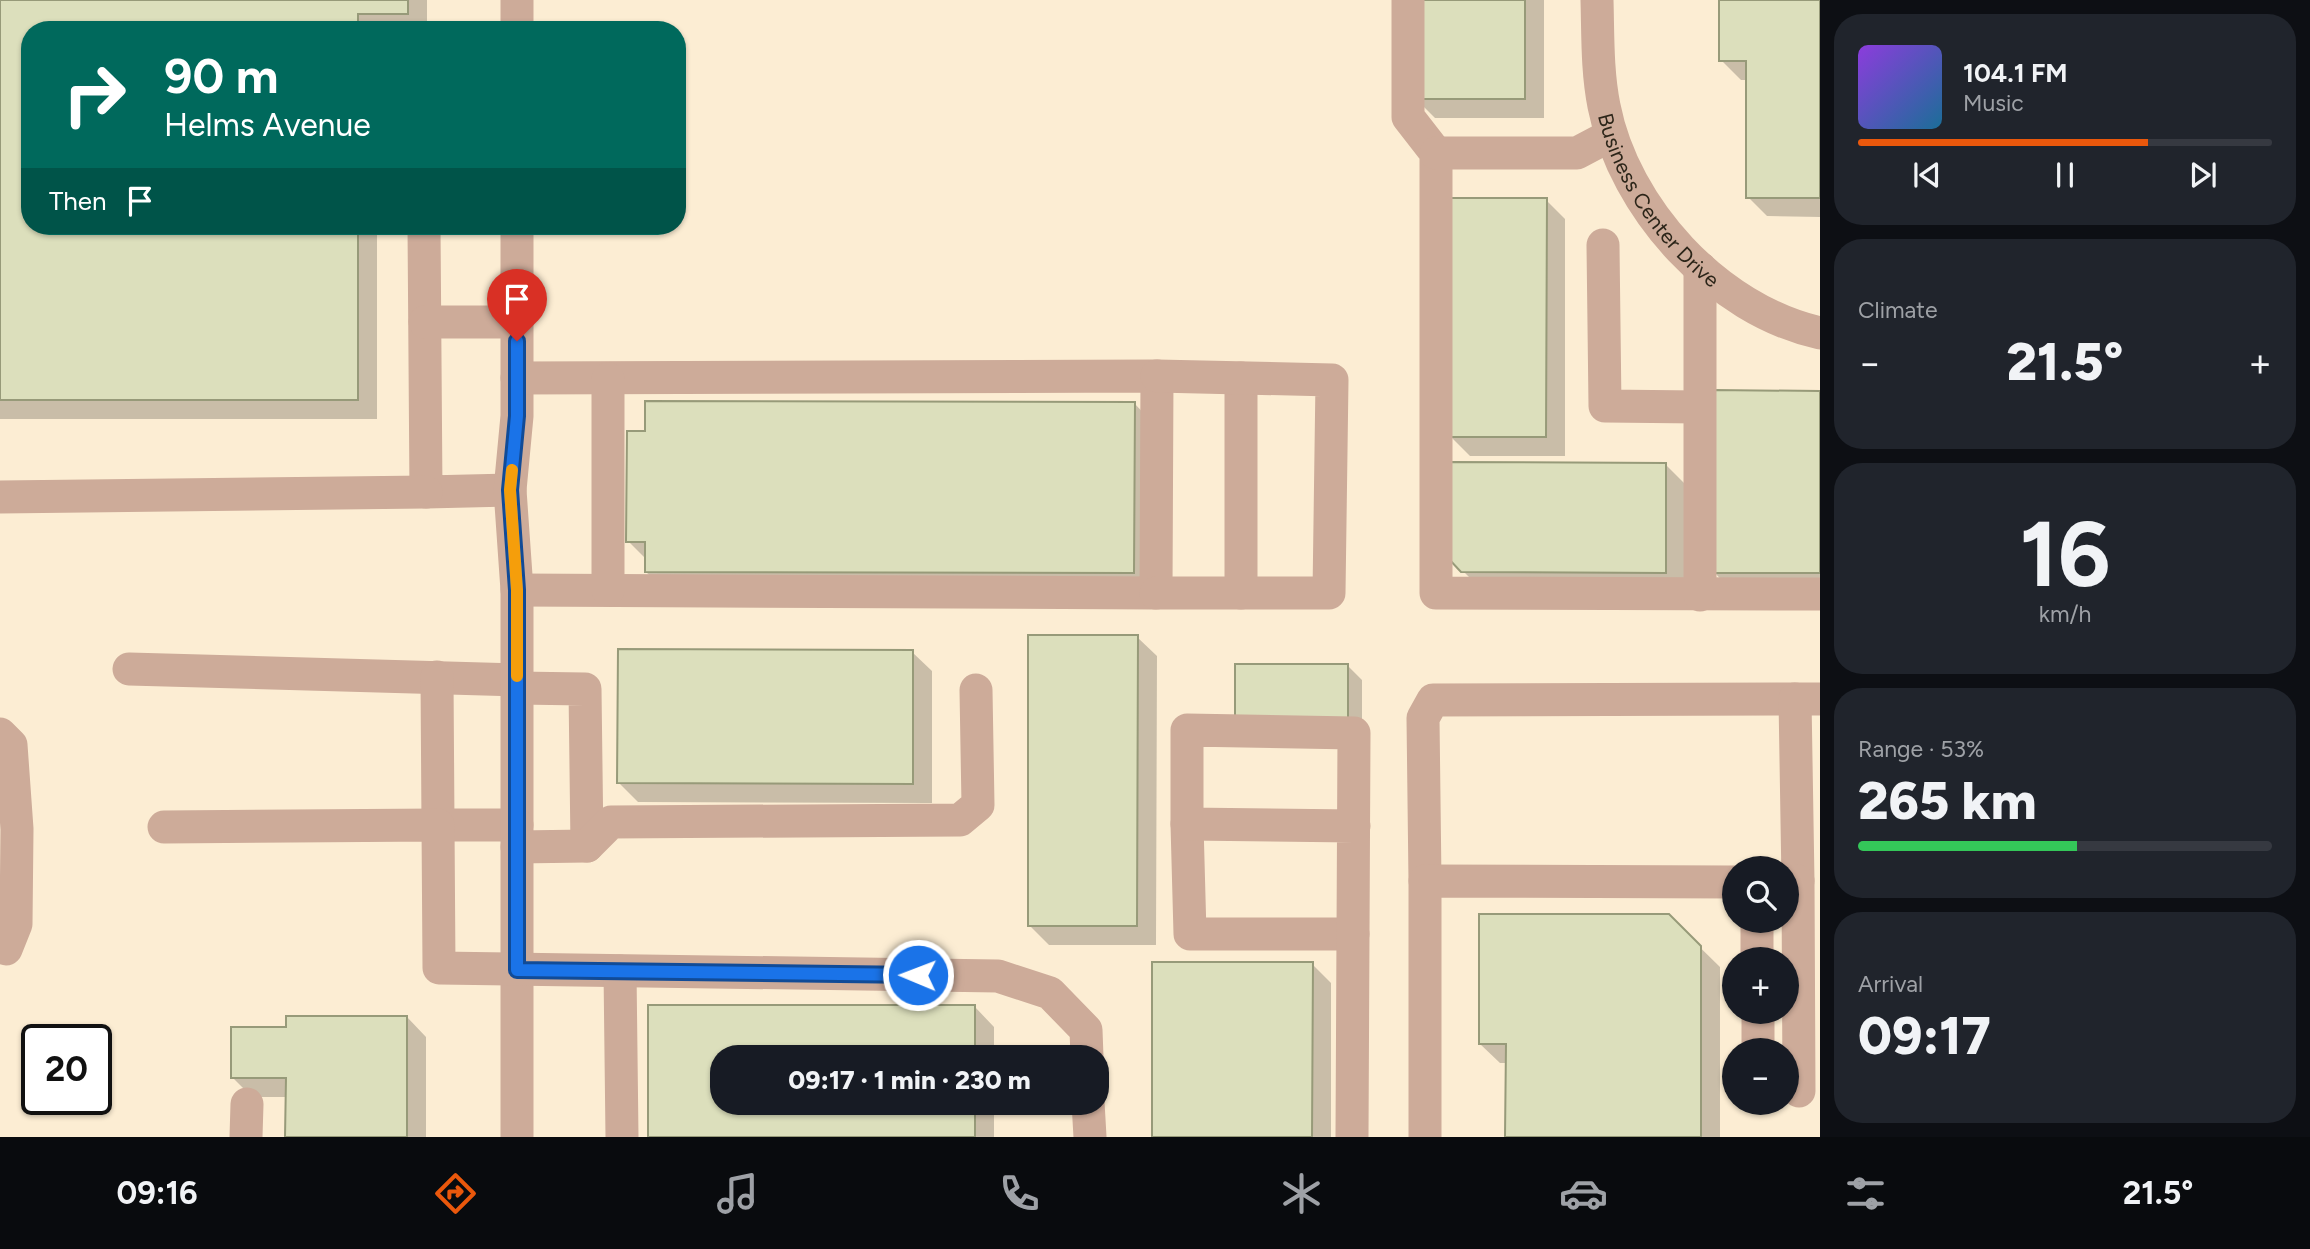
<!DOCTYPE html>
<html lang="en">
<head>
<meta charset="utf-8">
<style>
  :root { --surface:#171b24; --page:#20242c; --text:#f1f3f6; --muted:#9ea1a6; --line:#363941; --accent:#ea580c }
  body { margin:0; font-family:Figtree,sans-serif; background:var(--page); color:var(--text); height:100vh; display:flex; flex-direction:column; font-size:26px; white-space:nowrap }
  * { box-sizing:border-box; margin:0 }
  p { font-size:23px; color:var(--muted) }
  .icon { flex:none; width:38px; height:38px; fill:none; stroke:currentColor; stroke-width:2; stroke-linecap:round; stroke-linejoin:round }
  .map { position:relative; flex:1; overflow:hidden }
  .side { display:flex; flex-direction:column; gap:14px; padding:14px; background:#0d0f14; width:490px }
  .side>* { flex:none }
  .banner { position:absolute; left:21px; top:21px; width:665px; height:214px; border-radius:28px; box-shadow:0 2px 5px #0004; background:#00695c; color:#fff; overflow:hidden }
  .tools { position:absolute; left:1722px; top:856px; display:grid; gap:14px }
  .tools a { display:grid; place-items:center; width:77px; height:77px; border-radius:50%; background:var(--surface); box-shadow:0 2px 5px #0004; font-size:35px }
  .speed { position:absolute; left:21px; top:1024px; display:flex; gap:14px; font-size:35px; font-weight:700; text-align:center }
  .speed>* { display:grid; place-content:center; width:91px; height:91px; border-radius:50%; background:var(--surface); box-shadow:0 2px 5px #0004; line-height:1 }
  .speed .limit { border:4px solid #111; border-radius:10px; background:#fff; color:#111 }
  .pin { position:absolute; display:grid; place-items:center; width:60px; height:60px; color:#fff; margin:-72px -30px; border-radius:50% 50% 50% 0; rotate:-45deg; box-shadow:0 0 7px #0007 }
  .pin .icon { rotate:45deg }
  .me { position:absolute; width:77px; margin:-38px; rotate:271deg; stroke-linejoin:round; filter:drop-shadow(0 0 5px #0008) }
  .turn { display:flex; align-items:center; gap:24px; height:147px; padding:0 28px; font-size:32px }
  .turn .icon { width:91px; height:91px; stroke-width:2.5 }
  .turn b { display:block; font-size:49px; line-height:60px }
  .then { display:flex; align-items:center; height:66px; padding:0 28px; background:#0003; gap:14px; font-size:26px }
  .big { font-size:52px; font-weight:800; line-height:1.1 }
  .side .widget { flex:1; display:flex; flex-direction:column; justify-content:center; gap:10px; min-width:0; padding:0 24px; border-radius:28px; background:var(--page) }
  .side .dial { align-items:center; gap:0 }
  .dial b { font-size:91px; line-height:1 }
  .song { display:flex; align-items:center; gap:21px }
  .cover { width:84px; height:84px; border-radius:10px; background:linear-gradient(135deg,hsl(270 70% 55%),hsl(200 70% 35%)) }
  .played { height:7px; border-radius:4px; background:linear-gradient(90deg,var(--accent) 70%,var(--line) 70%) }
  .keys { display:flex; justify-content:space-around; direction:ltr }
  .heat { display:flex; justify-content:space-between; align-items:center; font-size:38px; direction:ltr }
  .charge { height:10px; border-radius:5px; background:linear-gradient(90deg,#34c759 53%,var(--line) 0) }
  .trip { position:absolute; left:710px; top:1045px; width:399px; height:70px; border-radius:28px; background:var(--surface); box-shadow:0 2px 5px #0004; font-weight:800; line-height:70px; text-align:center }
  .menu { display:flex; height:112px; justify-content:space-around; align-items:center; background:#090b0e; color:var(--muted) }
  .menu .icon { width:49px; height:49px }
  .menu .selected { color:var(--accent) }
  .menu b { font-size:32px; color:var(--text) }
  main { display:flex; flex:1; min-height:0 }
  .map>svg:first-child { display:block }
  .shadow { fill:#0003 }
  .building { fill:#dcdfbc; stroke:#979a79; stroke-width:2 }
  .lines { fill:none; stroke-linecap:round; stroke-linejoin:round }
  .minor { stroke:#cdab99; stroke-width:33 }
  .route-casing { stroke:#114b97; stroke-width:18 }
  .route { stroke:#1a73e8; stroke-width:12 }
  .slow { stroke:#f59e0b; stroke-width:12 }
  .labels { text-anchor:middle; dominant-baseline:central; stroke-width:7; stroke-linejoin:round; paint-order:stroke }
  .street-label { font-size:21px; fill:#2c2519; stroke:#fcedd3 }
</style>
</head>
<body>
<main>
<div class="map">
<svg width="1820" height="1137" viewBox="0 0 1820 1137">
  <rect width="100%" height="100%" fill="#fcedd3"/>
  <path class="shadow" d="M0 0H427V30H30V226H377V419H0Z
    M1415 0H1544V118H1435L1415 98Z
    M1721 0H1820V217L1767 216 1748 197V80H1741L1721 60Z
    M1546 200 1565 219V456H1470L1450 436Z
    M1820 393V592H1733L1714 572Z
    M1134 403 1153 423V592L666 591 646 572V559L628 541Z
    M1666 465 1685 484V592L1483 591 1463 571Z
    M1137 637 1157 656 1156 945H1049L1029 925Z
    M912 652 932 671V803L638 802 619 783Z
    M1347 665 1362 680V733L1252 732Z
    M1668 916 1720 967V1137H1507L1508 1063H1500L1480 1044Z
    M1312 964 1331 983V1137H1154Z
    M650 1007H975L994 1027V1057H723V1102H994V1137H650Z
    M407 1017 426 1037V1137H288L287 1097H252L232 1077Z"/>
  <path class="building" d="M0 0H408V14H358V30H30V226H358V400H0Z
    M1414 0H1525V99H1413Z
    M1719 0H1820V198H1746V61H1719Z
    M1449 198H1547L1546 437H1449Z
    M1713 390 1820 391V573H1712Z
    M645 401 1135 402 1134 573 645 572V542H626L627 431H645Z
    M1449 462 1666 463V573L1461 572 1448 558Z
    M1028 635H1138L1137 926H1028Z
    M618 649 913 650V784L617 783Z
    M1235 664H1348V719L1235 718Z
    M1479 914H1669L1701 946V1137H1505L1506 1044H1479Z
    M1152 962H1313L1312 1137H1152Z
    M648 1005H975V1057H723V1102H975V1137H648Z
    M286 1016H407V1137H285L286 1078H231V1027H286Z"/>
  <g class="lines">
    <g class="minor">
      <path d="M517 0V30"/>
      <path d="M1408 0V117L1436 153V593L1820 594"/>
      <path id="s1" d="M1597 0C1598 35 1597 71 1604 106 1624 209 1717 310 1820 333"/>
      <path d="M1436 153H1577L1611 135"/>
      <path d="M424 226 426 492 510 490"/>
      <path d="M517 226V416L510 490 517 590V1137"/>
      <path d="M1603 245 1605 406 1699 407"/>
      <path d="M1700 268V595"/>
      <path d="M425 322H517"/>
      <path d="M517 378 1157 376 1156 593 517 590"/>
      <path d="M1241 378V593"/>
      <path d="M608 379V590"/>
      <path d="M0 497 426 492"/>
      <path d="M1156 593H1329L1332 380 1157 376"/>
      <path d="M129 669 517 680"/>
      <path d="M437 677 438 825H517"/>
      <path d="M517 688 585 689 587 846"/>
      <path d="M0 734 11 745 17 829 16 924 6 949"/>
      <path d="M1187 824 1190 934H1353"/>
      <path d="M164 827 438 825 439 968 998 976 1050 993 1086 1030 1087 1057"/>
      <path d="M517 847 587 846 611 822 960 820 978 805 976 690"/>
      <path d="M1425 881 1423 718 1433 700 1795 699"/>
      <path d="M1787 881H1798L1795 699H1820"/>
      <path d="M1798 881 1799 1091"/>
      <path d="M1757 920V959"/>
      <path d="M620 971 622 1137"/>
      <path d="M1758 1012V1050"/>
      <path d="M1088 1102 1090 1137"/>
      <path d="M246 1137 247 1104"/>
      <path d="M1352 1137 1354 733 1187 730V824L1354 826"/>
      <path d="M1425 1137V881L1734 882"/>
    </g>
  </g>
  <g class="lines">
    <g class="route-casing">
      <path id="route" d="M517 341V416L510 490 517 590V970L918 975"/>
    </g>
    <use href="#route" class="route"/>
    <path class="slow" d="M512 470 510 490 517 590V676"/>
  </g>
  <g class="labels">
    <g class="street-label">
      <text stroke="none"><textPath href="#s1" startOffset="217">Business Center Drive</textPath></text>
    </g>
  </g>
</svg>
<div class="tools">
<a><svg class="icon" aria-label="search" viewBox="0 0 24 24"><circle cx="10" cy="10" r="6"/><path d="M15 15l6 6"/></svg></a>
<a>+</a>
<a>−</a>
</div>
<div class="speed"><div class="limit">20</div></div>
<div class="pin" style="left:517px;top:341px;background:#d93025"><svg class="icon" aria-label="arrive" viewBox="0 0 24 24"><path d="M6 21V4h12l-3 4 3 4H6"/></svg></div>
<svg class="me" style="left:918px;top:975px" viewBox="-20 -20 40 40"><circle r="17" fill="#1a73e8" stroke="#fff" stroke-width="3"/><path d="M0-11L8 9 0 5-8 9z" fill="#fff"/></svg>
<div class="trip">09:17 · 1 min · 230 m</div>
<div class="banner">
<div class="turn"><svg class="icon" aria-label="right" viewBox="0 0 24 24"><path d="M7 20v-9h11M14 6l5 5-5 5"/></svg><div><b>90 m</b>Helms Avenue</div></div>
<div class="then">Then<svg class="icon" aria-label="arrive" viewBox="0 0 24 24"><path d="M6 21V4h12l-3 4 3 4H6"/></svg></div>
</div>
</div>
<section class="side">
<div class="widget">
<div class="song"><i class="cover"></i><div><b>104.1 FM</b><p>Music</p></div></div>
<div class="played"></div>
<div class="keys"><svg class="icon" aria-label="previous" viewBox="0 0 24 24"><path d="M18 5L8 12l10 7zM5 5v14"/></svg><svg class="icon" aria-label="pause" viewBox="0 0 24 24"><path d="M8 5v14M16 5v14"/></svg><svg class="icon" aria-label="next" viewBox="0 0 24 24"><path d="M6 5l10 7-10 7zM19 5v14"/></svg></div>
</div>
<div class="widget"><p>Climate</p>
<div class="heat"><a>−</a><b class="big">21.5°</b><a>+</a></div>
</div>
<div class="widget dial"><b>16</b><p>km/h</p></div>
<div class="widget"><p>Range · 53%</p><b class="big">265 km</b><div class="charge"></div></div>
<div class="widget"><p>Arrival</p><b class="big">09:17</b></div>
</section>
</main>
<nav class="menu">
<b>09:16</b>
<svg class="icon selected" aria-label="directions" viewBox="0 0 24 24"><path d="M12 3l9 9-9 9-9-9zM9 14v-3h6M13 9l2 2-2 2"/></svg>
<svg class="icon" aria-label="music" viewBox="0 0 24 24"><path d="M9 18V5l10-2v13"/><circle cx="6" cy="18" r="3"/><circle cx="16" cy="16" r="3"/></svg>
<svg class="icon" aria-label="phone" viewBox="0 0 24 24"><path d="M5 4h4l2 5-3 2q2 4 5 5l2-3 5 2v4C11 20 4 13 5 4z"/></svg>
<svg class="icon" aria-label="climate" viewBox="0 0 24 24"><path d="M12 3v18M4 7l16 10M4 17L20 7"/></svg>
<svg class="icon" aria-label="car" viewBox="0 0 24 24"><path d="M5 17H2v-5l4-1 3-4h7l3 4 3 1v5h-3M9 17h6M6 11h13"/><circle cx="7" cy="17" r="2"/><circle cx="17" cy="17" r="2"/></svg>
<svg class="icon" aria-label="filters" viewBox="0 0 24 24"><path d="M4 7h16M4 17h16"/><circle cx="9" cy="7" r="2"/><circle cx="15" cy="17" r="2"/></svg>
<b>21.5°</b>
</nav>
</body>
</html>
